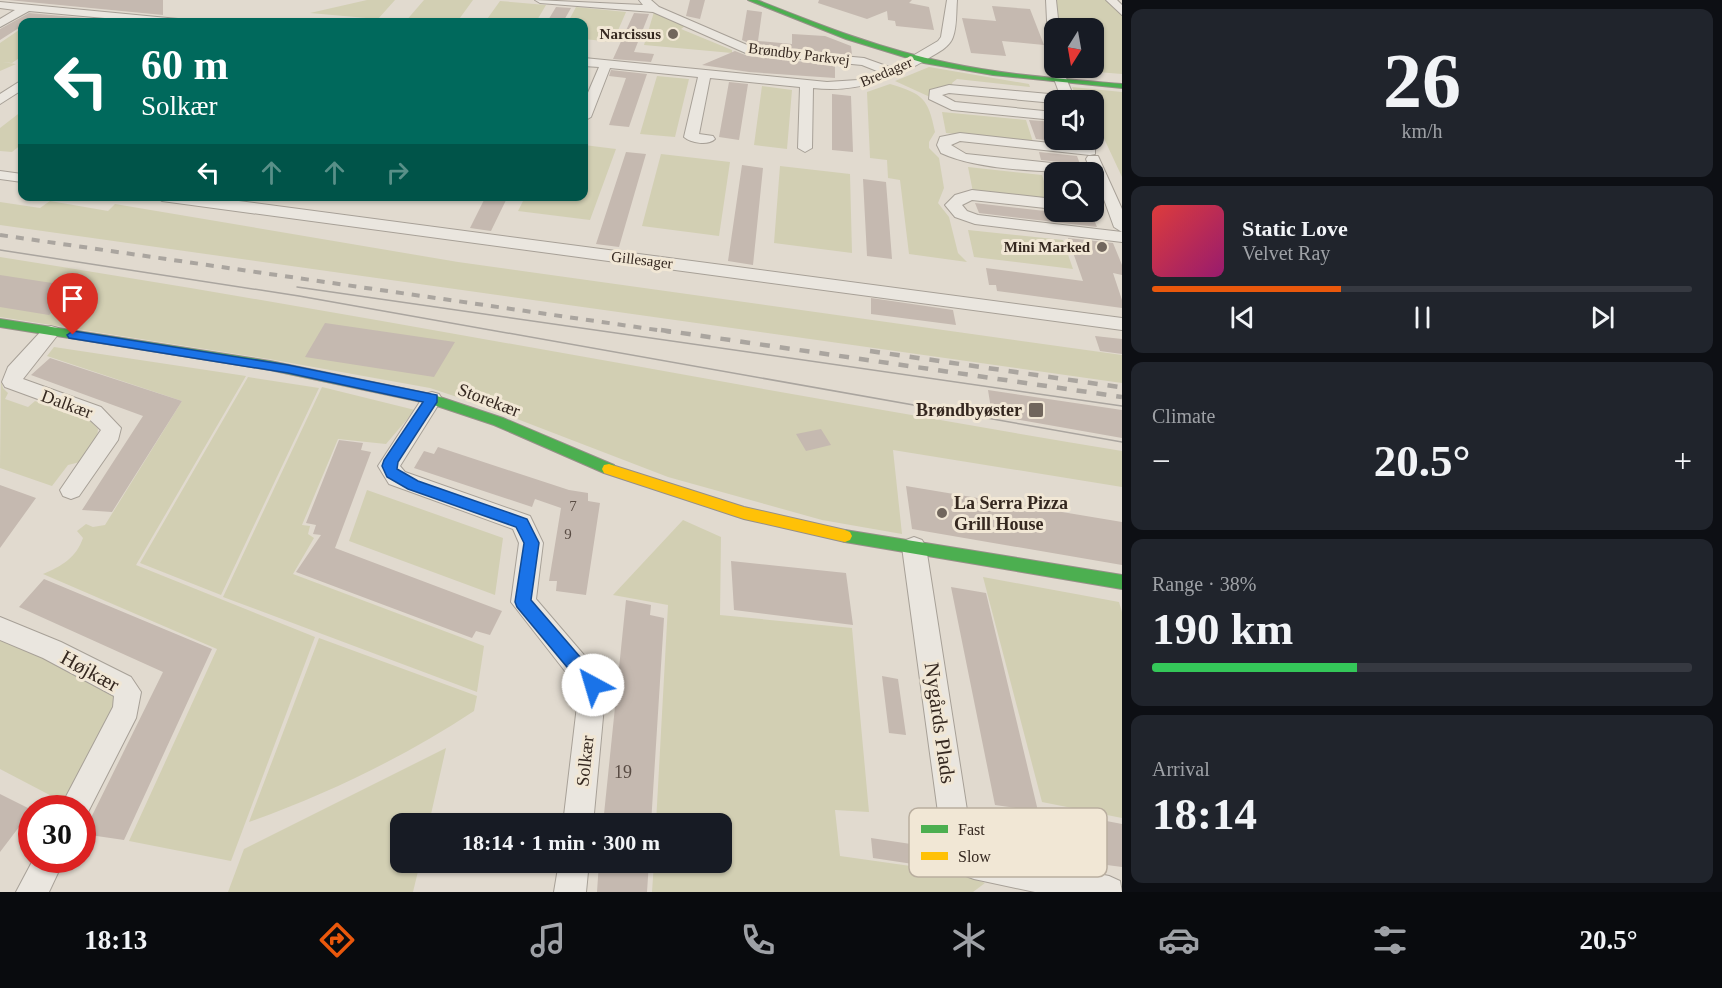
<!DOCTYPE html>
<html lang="en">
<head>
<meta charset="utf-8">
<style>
  :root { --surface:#171b24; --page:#20242c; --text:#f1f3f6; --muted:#9ea1a6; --line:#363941; --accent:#ea580c }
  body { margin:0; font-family:"Times New Roman",serif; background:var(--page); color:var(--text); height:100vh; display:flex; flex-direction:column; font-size:22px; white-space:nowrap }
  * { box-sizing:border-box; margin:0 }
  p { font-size:20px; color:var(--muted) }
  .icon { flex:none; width:33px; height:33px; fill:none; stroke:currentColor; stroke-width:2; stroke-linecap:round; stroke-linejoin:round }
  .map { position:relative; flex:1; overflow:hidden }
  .drawer { display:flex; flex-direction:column; gap:9px; padding:9px; background:#0d0f14; width:600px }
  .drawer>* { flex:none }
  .hud { position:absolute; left:18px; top:18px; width:570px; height:183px; border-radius:12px; box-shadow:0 2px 4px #0004; background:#00695c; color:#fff; overflow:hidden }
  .needle { width:39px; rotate:191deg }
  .buttons { position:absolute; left:1044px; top:18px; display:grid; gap:12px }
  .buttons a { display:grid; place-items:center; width:60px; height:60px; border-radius:12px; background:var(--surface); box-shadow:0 2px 4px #0004; font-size:30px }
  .speed { position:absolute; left:18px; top:795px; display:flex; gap:12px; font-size:30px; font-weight:700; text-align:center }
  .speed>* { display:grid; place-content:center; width:78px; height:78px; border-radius:50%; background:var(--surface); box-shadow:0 2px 4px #0004; line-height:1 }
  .speed .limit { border:9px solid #d22; background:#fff; color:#111 }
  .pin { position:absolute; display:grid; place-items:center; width:51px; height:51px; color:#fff; margin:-62px -26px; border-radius:50% 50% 50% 0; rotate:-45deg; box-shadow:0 0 6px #0007 }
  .pin .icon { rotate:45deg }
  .me { position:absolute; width:66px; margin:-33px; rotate:321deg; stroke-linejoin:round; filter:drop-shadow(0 0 4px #0008) }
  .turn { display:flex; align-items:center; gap:21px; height:126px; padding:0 24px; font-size:27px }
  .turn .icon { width:78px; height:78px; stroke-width:2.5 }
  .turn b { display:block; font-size:42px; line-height:51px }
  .lanes { display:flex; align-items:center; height:57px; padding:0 24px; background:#0003; justify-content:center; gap:30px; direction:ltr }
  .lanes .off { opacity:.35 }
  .big { font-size:45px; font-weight:800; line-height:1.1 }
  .drawer .tile { flex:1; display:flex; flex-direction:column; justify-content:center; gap:9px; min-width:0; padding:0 21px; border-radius:12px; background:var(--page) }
  .drawer .dial { align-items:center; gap:0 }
  .dial b { font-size:78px; line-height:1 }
  .song { display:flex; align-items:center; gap:18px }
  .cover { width:72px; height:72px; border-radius:9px; background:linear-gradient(135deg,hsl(0 70% 55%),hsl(320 70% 35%)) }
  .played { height:6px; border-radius:3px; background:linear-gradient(90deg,var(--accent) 35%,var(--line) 35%) }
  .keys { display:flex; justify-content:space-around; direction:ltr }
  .heat { display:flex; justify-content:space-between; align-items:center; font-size:33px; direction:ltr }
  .charge { height:9px; border-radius:4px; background:linear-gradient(90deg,#34c759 38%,var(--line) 0) }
  .trip { position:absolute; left:390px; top:813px; width:342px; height:60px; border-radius:12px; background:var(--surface); box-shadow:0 2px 4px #0004; font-weight:800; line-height:60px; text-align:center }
  .tab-bar { display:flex; height:96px; justify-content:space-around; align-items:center; background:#090b0e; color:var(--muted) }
  .tab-bar .icon { width:42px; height:42px }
  .tab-bar .current { color:var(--accent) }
  .tab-bar b { font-size:27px; color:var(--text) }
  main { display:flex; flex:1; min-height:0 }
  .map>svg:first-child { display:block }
  .green { fill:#d2cfb3 }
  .building { fill:#c5b9b0 }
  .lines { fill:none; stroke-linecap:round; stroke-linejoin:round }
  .street-casing { stroke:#a7a097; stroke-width:2 }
  .fast-casing { stroke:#968f88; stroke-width:2 }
  .slow-casing { stroke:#968f88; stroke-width:2 }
  .street { fill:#eae6df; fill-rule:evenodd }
  .fast { fill:#4caf50; fill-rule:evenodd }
  .slow { fill:#ffc107; fill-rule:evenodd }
  .tram { stroke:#aaa59f; stroke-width:1.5 }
  .rail-far1 { stroke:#aaa59f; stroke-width:4; stroke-dasharray:8 8; stroke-linecap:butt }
  .rail { stroke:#aaa59f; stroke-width:4.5; stroke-dasharray:10 10; stroke-linecap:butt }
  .route { fill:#1a73e8; stroke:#114b97; stroke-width:1.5 }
  .poi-dot { fill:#71665d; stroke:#f1e7d5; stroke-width:2 }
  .labels { text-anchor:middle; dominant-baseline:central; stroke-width:6; stroke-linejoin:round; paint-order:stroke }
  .far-poi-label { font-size:15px; font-weight:bold; fill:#352820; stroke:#f1e7d5; text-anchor:end }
  .far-street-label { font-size:15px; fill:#352820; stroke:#f1e7d5 }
  .number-label { font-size:15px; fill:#594c44 }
  .street-label { font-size:18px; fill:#352820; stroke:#f1e7d5 }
  .poi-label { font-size:18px; font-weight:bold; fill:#352820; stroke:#f1e7d5; text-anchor:end }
  .near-number-label { font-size:18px; fill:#594c44 }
  .near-street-label { font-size:21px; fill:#352820; stroke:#f1e7d5 }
  .key { fill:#f1e7d5; stroke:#b9ae9f; stroke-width:1.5 }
  .key-label { font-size:16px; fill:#352820 }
</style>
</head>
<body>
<main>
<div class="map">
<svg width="1122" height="892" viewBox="0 0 1122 892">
  <rect width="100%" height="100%" fill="#e1dacf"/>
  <path class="green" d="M367 0H395L378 19 310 13Z
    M424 0H473L457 22H405Z
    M1055 0H1108L1122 15V74L1061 69 1094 68V28H1057Z
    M500 1 546 5 536 22H485Z
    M576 7 626 12 613 42 584 39V22H568Z
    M654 12 685 26 681 29 732 50V53L644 45Z
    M22 28V56L12 63 2 62 16 64 0 71V43Z
    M929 67 1029 84 1030 87 957 79 952 83 953 86 931 89 930 97 895 81Z
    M657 76 689 79 675 137 640 134Z
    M890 84C923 94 928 98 935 132L929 142V148L939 158 944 188 938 203 949 217 958 253 967 262 909 254 900 180 888 178 887 160 870 158 867 92Z
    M762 86 792 90 787 149 754 145Z
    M1072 87 1122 92V177L1094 117V100H1078Z
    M22 111V144L12 152 0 151V128Z
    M942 112 1026 120 1033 142 946 133Z
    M584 145 616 149 590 220 518 211 525 197 584 196Z
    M661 154 730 162 719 236 642 226Z
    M780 166 850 174 852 253 774 243Z
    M968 167 1042 175 1050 201 973 192Z
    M50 201 108 211 115 204 458 262 1122 355V383L0 225V202L40 208Z
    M968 230 1063 240 1073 269 974 257Z
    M0 257C375 316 748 389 1122 451V487L893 450 902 534 822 520 668 477 481 405 430 388 269 359 0 317Z
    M54 347 246 376 136 565 315 637 231 861 129 841 217 649 43 574C62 566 76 558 83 538L77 531 86 524 93 527 105 525 182 401 47 356Z
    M248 377 319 388 221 595 140 563Z
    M1 381 3 388 8 393 5 399 28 407 35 401 92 422 98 429 97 438 80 462 68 465 52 486 0 468Z
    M322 387 415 410 386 444 338 439 302 525 310 526 308 534 314 538 293 574 484 646 477 692 223 597Z
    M367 490 503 538 495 595 349 541Z
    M683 520 721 537 720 615 852 628 869 812 835 810 840 856 960 873 985 883 973 892H652L654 863 722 862V824L656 823 668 605 613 595Z
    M983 577 1119 602 1122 612V818L1042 802Z
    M0 623 127 684 65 803 0 769Z
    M319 638 477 696 474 711C404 757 328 794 249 822Z
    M446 748 429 823 400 824V862L420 863 413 892H228L244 849Z"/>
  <path class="building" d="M8 0H163V15Z
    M690 0H705L700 19 686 16Z
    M819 0H912L909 3 929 7 934 30 896 26 895 21 888 20 887 11 867 19 818 3Z
    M992 6 1030 9 1044 45 1002 41 1006 56 971 53 962 18 996 21Z
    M556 7 571 8 563 22H547Z
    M747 10 762 12 758 41 792 44V34L825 36 851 46 852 55 755 46 742 40Z
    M29 13 129 22H22V26L0 40V29Z
    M634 13 649 14 634 52 654 54 651 62 613 59Z
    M735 51 748 56 835 65V78L749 72 702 65Z
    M611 70 647 74 629 127 609 125 626 78 609 76Z
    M729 82 748 84 739 140 719 137Z
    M832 94 851 96 853 152 832 150Z
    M1029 120 1054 122V140H1071L1072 143 1036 139Z
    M626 152 646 154 619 247 596 244Z
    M1039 152 1077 156 1080 164 1041 160Z
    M742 165 763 168 753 265 728 261Z
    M863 179 886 182 892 259 867 256Z
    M486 196H508L491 231 470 228Z
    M975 203 1054 212H1091L1097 227 979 213Z
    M1068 238 1113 243 1122 265V275L1113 273 1122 300V308L997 291 996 285H989L986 268 1083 281Z
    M0 275 78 287 49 315 0 307Z
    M871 298 953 310 956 325 871 314Z
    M325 323 455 342 434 377 305 357Z
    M1095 336 1122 339V354L1100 351Z
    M50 358 182 401 112 512 82 510 143 416 31 375Z
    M988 390 1122 410V438L992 415Z
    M821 429 831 445 806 451 796 434Z
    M339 440 363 443 361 450 371 452 335 548 502 611 490 635 476 631 472 638 296 572 321 535 313 534 316 525 306 523Z
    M438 447 569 490 588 493V501L600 503 586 595 556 591 557 581H549L561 508 535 499 532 507 414 468 424 451 434 454Z
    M0 485 36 498 0 548Z
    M906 486 1122 522V565L912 529Z
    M731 561 846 573 853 625 734 610Z
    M44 579 212 649 124 840 83 834 163 672 19 607Z
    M951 587 986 593 1038 811 995 805Z
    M626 600 651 605 650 615 664 618 651 824H603Z
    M882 676 898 679 906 735 889 733Z
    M0 794 32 810 0 852Z
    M1096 819 1122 824V867L1107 865Z
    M871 838 944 849 952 862 953 870 873 858Z
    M599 862H649L647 892H597Z"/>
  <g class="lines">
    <g class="street-casing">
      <path id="street" d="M535 0 643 5 639 0H651L659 7 754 48 864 58 892 68 938 41 941 37 947 0H957C956 12 957 26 953 37 950 47 937 53 929 58 893 80 855 93 813 88L812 148 805 152 798 148 800 87 710 78 699 134 713 136 715 139C708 146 691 143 684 137L698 77 610 68 591 117 584 121V102L599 67 584 66V58L827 82 858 80 882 73 862 65 748 54 653 12 540 3Z
        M1046 0H1056L1059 28H1054V45L1048 41Z
        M1106 0H1117L1122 5V15Z
        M0 2 178 19 184 22H148L29 11 0 27V19L15 10 0 8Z
        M1052 65 1062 68 1075 100 1054 103 949 93 942 95 955 102 1054 112V120L952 110 929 99 930 90 949 85 1060 95 1050 68Z
        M22 80V90L0 104V94Z
        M960 133 1095 148V154L1090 155 960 141 951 145 966 154 1089 167 1086 159 1088 156H1098L1122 209V232L1114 227 1094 172C1050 172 980 171 941 153L937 145 940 137Z
        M0 171 22 174V182L0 179Z
        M972 190 1054 199V209L972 200 962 205 967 211 978 215 1122 232V242L975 224 955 217 945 205 955 195Z
        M155 196H201L1122 318V330L162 201Z
        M51 326 58 328 60 332 23 379 101 407 121 428 118 440 79 496 71 499 63 496 60 490 101 430 87 417 5 387 2 382 8 367 44 328Z
        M432 392 439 394 442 399 400 466 405 472 530 516 543 543 536 599 602 676 606 685 593 824H563L579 689 511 602 519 543 513 529 389 484 378 466 425 394Z
        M914 537 922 540 926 547 971 836 983 851 1109 876 1120 881 1122 892H1035L974 879 963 875 942 842 902 547 906 540Z
        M0 617 61 642 131 677 141 692 136 718 85 818 82 820V808H60L113 707 114 696 43 658 0 640Z
        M33 860H64L49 892H16Z
        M559 862H589L586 892H554Z"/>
    </g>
    <g class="fast-casing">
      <path id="fast" d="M748 0H757C820 25 883 50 949 63 1006 75 1064 79 1122 84V88L993 75 924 63 846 39Z
        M0 319 270 361 431 394 503 418 614 465 616 469 614 473H604L494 425 431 404 270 370 0 327Z
        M845 530 1122 575V589L845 542 840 540 838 536 840 532Z"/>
    </g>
    <g class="slow-casing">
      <path id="slow" d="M609 464 744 507 845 530 850 532 852 536 850 540 845 542 744 519 604 473 602 469 604 465Z"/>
    </g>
    <use href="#street" class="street"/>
    <use href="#fast" class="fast"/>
    <use href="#slow" class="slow"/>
    <path class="tram" d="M0 250 299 296 1122 442
      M297 287 1122 406"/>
    <path class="rail-far1" d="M0 235 671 332"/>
    <path class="rail" d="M661 330 1122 397
      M870 351 1119 387"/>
  </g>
  <path class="route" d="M73 331 288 365 437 395V402L398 462 397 469 418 481 527 519 539 543 531 600 599 679 602 685 599 691 593 693 587 691 517 607 515 602 524 543 516 527 408 489 387 477 382 466 384 460 423 402 288 373 69 338 67 335Z"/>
  <g class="poi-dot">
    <circle cx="673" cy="34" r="6"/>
    <circle cx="1102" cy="247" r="6"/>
    <rect x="1028" y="402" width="16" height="16" rx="3"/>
    <circle cx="942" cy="513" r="6"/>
  </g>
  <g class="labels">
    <g class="far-poi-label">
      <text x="661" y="34">Narcissus</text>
      <text x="1090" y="247">Mini Marked</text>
    </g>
    <g class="far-street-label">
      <text transform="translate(799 54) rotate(7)">Brøndby Parkvej</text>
      <text transform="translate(886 72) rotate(-23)">Bredager</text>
      <text transform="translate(642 260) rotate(7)">Gillesager</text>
    </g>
    <g class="number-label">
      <text x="573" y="506">7</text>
      <text x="568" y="534">9</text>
    </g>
    <g class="street-label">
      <text transform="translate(489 400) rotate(21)">Storekær</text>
      <text transform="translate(67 404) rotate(20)">Dalkær</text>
      <text transform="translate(585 761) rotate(-84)">Solkær</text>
    </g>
    <g class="poi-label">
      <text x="1022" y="410">Brøndbyøster</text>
      <text x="954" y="503" text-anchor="start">La Serra Pizza<tspan x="954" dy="21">Grill House</tspan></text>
    </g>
    <g class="near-number-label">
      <text x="623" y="772">19</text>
    </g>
    <g class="near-street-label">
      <text transform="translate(90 671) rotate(29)">Højkær</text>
      <text transform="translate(940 723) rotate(82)">Nygårds Plads</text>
    </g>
  </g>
  <rect x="909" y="808" width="198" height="69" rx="9" class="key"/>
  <rect x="921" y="825" width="27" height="8" fill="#4caf50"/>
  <rect x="921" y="852" width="27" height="8" fill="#ffc107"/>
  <g class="key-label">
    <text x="958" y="835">Fast</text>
    <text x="958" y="862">Slow</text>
  </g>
</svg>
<div class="buttons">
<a><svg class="needle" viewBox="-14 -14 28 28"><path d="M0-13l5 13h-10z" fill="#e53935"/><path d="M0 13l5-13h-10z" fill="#9ea1a6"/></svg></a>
<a><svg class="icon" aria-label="sound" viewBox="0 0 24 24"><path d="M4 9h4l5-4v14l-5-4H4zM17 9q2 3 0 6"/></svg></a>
<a><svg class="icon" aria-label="search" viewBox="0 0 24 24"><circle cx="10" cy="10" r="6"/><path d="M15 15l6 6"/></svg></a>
</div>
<div class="speed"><div class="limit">30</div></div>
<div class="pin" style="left:73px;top:335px;background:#d93025"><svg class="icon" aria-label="arrive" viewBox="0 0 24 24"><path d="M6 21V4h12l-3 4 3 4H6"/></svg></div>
<svg class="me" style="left:593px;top:685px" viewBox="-20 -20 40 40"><circle r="19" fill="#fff"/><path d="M0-13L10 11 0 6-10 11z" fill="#1a73e8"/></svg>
<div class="trip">18:14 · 1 min · 300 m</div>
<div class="hud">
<div class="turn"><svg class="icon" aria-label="left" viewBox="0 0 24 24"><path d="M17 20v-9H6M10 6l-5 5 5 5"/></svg><div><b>60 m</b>Solkær</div></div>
<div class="lanes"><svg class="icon" aria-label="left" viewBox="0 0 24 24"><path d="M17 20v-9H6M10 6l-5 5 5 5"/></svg><svg class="icon off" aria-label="ahead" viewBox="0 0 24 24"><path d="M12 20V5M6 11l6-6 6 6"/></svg><svg class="icon off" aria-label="ahead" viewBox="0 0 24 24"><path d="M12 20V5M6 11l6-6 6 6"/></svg><svg class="icon off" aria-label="right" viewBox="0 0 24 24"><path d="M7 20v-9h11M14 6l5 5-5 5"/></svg></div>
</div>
</div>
<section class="drawer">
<div class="tile dial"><b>26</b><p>km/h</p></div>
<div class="tile">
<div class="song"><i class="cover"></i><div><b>Static Love</b><p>Velvet Ray</p></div></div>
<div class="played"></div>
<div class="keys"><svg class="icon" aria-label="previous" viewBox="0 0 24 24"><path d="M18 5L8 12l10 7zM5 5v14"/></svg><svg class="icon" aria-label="pause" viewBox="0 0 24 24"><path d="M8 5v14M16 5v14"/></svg><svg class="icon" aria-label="next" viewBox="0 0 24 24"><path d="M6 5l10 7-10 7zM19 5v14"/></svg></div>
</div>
<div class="tile"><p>Climate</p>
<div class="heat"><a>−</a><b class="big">20.5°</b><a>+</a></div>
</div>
<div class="tile"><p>Range · 38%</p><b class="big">190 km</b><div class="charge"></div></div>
<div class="tile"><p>Arrival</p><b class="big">18:14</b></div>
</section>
</main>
<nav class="tab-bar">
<b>18:13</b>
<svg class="icon current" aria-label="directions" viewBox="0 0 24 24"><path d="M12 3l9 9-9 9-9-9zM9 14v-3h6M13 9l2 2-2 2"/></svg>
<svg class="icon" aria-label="music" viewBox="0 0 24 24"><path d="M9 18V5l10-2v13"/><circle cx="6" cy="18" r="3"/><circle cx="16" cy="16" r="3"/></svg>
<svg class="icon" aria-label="phone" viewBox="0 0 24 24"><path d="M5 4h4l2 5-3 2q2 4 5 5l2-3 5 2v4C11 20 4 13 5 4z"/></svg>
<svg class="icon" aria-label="climate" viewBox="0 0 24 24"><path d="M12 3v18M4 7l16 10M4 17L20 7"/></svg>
<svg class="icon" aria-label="car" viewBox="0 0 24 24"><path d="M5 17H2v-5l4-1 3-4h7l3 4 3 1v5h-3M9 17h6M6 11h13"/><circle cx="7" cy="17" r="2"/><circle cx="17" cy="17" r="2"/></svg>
<svg class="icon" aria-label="filters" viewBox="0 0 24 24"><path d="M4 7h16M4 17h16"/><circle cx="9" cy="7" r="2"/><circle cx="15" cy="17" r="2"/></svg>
<b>20.5°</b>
</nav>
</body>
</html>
